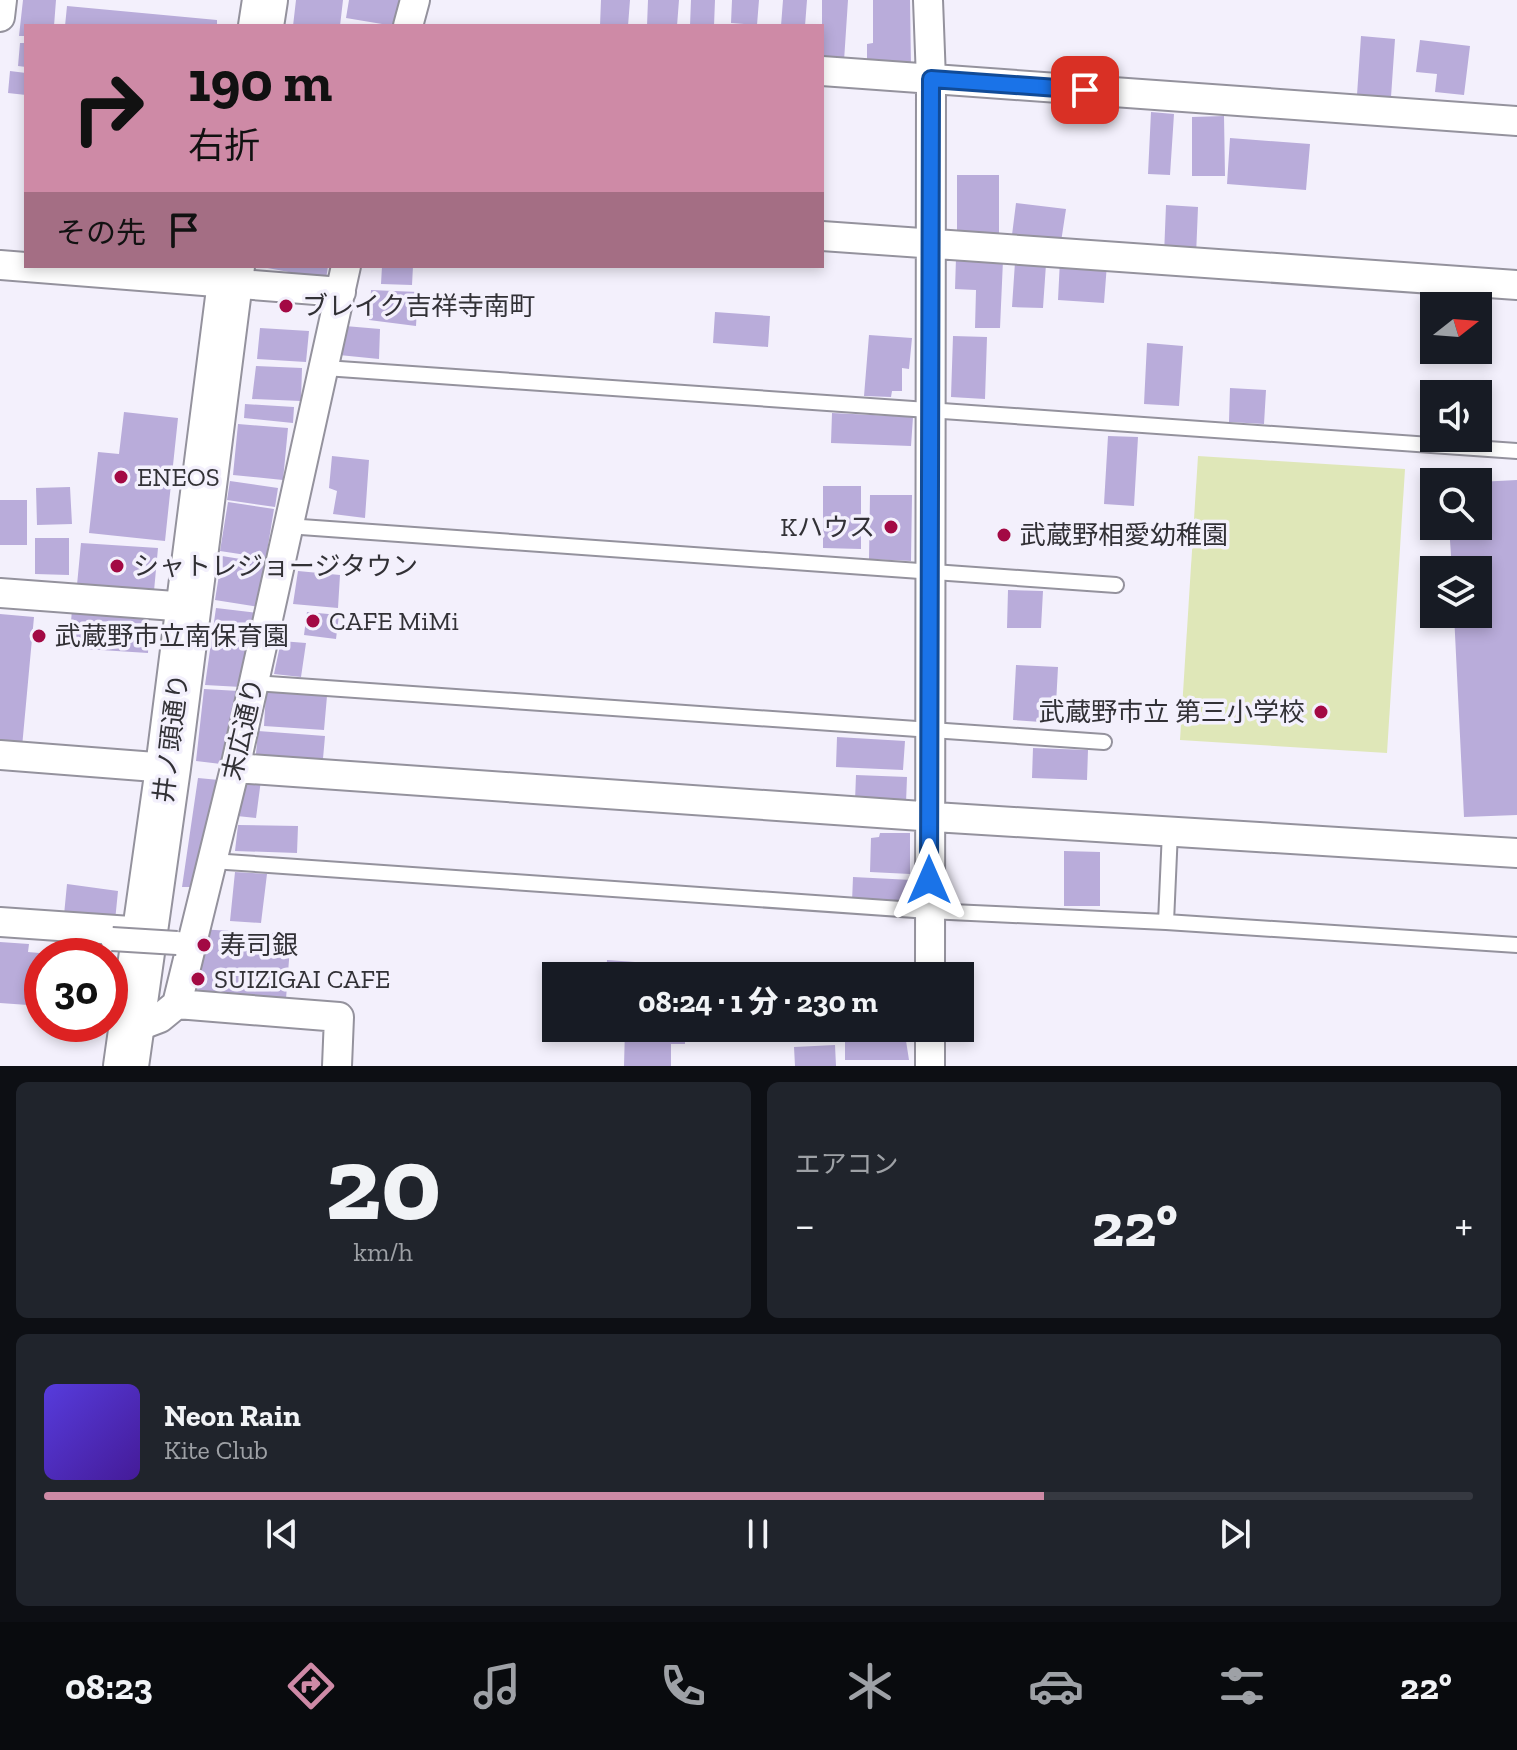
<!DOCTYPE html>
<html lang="ja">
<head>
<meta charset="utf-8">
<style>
  :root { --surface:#171b24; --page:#20242c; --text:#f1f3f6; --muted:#9ea1a6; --line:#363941; --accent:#ce8aa6 }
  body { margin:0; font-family:"Zilla Slab","Noto Sans JP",serif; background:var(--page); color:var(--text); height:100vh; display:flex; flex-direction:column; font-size:30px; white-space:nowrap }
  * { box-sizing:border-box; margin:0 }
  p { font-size:26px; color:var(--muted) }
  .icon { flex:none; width:44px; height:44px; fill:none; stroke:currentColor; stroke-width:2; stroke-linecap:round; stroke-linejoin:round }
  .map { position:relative; height:1066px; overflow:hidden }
  .panel { display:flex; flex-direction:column; gap:16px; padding:16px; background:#0d0f14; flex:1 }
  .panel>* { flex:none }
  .banner { position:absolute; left:24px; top:24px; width:800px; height:244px; border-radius:0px; box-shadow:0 4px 12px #0003; background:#ce8aa6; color:#111; overflow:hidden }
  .needle { width:52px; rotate:73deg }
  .tools { position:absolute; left:1420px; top:292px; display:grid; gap:16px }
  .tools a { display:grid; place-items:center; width:72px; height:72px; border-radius:0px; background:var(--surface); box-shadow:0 4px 12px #0003; font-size:40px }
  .speed { position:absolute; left:24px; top:938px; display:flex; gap:16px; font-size:40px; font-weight:700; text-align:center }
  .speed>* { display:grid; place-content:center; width:104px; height:104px; border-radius:50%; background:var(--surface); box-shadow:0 4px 12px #0003; line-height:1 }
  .speed .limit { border:12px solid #d22; background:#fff; color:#111 }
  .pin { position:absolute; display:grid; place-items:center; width:68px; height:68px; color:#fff; margin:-34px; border-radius:16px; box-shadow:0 4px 12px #0006 }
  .me { position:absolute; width:88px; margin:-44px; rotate:0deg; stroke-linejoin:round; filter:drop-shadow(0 0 6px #0008) }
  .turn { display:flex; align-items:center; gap:28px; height:168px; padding:0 32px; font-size:36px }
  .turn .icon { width:104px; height:104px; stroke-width:2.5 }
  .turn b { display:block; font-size:56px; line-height:68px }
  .then { display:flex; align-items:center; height:76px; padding:0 32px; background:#0003; gap:16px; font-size:30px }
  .big { font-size:60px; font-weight:800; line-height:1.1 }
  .panel .widget { flex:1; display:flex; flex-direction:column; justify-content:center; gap:12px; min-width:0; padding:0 28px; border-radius:12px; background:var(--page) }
  .panel .dial { align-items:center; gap:0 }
  .dial b { font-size:104px; line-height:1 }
  .song { display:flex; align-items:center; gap:24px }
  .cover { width:96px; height:96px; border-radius:12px; background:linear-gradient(135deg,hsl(250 70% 55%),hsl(260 70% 35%)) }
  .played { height:8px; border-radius:4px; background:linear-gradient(90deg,var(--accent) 70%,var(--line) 70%) }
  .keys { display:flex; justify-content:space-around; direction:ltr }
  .heat { display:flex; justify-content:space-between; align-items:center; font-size:44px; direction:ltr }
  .panel .tiles { flex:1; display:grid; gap:16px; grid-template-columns:1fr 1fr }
  .widget:last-child { grid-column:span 2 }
  .trip { position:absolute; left:542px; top:962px; width:432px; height:80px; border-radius:0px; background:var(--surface); box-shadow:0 4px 12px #0003; font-weight:800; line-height:80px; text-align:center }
  .tab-bar { display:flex; height:128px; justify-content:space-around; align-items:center; background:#090b0e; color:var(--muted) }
  .tab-bar .icon { width:56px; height:56px }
  .tab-bar .active { color:var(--accent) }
  .tab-bar b { font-size:36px; color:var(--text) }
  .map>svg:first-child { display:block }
  .green { fill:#dfe7b8 }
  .building { fill:#b9acda }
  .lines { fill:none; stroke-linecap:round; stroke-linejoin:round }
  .service-casing { stroke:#94929d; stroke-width:18 }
  .minor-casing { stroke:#94929d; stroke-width:32 }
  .primary-casing { stroke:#94929d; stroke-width:48 }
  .service { stroke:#fff; stroke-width:14 }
  .minor { stroke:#fff; stroke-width:28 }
  .primary { stroke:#fff; stroke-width:44 }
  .pedestrian-bridge-casing { stroke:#94929d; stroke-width:26; stroke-linecap:butt }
  .pedestrian-bridge { stroke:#fff; stroke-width:22 }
  .route-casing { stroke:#114b97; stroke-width:20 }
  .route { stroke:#1a73e8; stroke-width:14 }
  .poi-dot { fill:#a30944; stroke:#f3f0fc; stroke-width:3 }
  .labels { text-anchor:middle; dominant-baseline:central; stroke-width:7; stroke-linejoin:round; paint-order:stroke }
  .poi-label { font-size:26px; fill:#323136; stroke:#f3f0fc; text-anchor:start }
  .street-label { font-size:26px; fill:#323136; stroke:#f3f0fc }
</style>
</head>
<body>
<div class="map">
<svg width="1517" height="1066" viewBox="0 0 1517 1066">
  <rect width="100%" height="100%" fill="#f3f0fc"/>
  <path class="green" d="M1198 456 1405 469 1387 753 1180 740Z"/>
  <path class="building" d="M23 0H56L54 26H26V36H19Z
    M296 0H343L340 26H293Z
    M349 0H399L394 26 346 18Z
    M601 0H630L628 26H600Z
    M648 0H679L677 26H647Z
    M691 0H715L714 26H690Z
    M732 0H759L757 25 731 23Z
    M783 0H807L805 26H781Z
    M822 0H848L844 61 822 59Z
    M873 0H910L911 66H867V44L873 43Z
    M67 6 217 20V26H65Z
    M1361 36 1395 39 1391 97 1357 95Z
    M1420 40 1470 46 1464 95 1435 92 1437 74 1416 72Z
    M20 43H26V67L18 66Z
    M10 71 26 73V95L8 93Z
    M1151 112 1174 114 1170 175 1148 174Z
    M1224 116 1225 176H1192V117Z
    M1230 138 1310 144 1306 190 1227 184Z
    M957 175H999V235H957Z
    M1016 203 1066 209 1061 242 1012 235Z
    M1166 205 1198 207 1196 256 1164 255Z
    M956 258 1003 260 1000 328H975L976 290 955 289Z
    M1060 260 1107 264 1104 303 1058 300Z
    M1015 262 1046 264 1043 308 1012 307Z
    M257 266H328L326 279Z
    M382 266H413L412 285 381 284Z
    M371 290 418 292 416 326 369 320Z
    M715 312 770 316 768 347 713 343Z
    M345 326 380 329 379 359 339 355Z
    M260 328 309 331 306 362 257 359Z
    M869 335 912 338 909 369 902 368V391H892L891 397 864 396Z
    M953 336 987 337 985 399 951 397Z
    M1147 343 1183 346 1179 406 1144 404Z
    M256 366 302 368 301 401 252 399Z
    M1230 388 1266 390 1264 424 1229 422Z
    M245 404 294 407 293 423 244 418Z
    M124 412 178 418 165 541 89 533 98 452 119 454Z
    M832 413 913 417 911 446 831 443Z
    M238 424 288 428 283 480 233 475Z
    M1108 436 1138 437 1134 506 1104 504Z
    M332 456 369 460 365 518 333 514 337 491 329 488Z
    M1517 480V815L1464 817 1454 614H1478V570H1452L1449 526H1478V482Z
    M230 481 278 488 275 507 227 500Z
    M823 486H861V549L823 548Z
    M70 487 72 524 37 525 36 488Z
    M870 495H912L911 561 869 559Z
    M0 500H27V545H0Z
    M228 502 274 509 266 558 220 551Z
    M35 538H69V575L35 574Z
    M81 543 158 548 154 591 77 585Z
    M222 556 266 563 260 607 215 600Z
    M298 571 340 575 338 608 293 604Z
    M1008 590 1043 591 1041 628H1007Z
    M216 608 258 613 241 687 205 685Z
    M72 609 150 613 148 653 69 648Z
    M307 612 339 615 336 639 304 635Z
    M0 614 34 617 22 747 0 745Z
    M281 641 306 643 301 677 274 674Z
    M1016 665 1058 667 1055 723 1013 720Z
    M204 689 239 691 221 764 196 761Z
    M266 692 327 696 324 730 264 726Z
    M258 731 325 736 322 770 255 765Z
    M837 737 905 741 903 770 836 767Z
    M1033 748 1088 750 1087 780 1032 778Z
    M856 775 907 777 906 803 855 801Z
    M198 778 219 780 194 887H182Z
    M244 778 261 780 256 818 237 816Z
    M238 825 298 826 297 853 235 851Z
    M880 833H910V874L870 872 871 838 879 837Z
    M1064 851 1100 852V906H1064Z
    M235 872 267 874 261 923 230 921Z
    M853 877 912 880 911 904 852 902Z
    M67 884 118 891 115 921 64 915Z
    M197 929 291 934 286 999 187 995Z
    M0 942 29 944 28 952 51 954V956H42V1006L0 1003Z
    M607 960 691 966V976H606Z
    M713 967 755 969V976H712Z
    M625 1028H685V1044H671V1066H624Z
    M845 1028H904L909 1060H845Z
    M835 1045 836 1066H795L794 1047Z"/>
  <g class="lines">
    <g class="service-casing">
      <path id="service" d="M325 368 1517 451
        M287 526 1116 585
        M254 683 1104 742
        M212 861 929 911 1166 922 1517 945
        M1166 922 1170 831"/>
    </g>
    <g class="minor-casing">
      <path id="minor" d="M928 0 931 79 930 976
        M0 17 2 0
        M408 26 415 0
        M822 71 1517 121
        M822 236 1517 285
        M0 265 341 292
        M0 593 188 607
        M0 755 168 768
        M235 768 950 818 1517 853
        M0 922 145 932
        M177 1004 235 768 346 266
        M930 1028V1066
        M131 1029 160 1018 177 1004 339 1017 337 1066"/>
    </g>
    <g class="primary-casing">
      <path id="primary" d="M261 26 265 0
        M126 1066 168 768 232 266"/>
    </g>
    <use href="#service" class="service"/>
    <use href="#minor" class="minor"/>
    <use href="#primary" class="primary"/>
    <g class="pedestrian-bridge-casing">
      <path id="pedestrian-bridge" d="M112 939 177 943"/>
    </g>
    <use href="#pedestrian-bridge" class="pedestrian-bridge"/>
  </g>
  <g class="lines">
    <g class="route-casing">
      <path id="route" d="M929 880 931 79 1085 90"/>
    </g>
    <use href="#route" class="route"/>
  </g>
  <g class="poi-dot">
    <circle cx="286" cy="306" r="8"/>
    <circle cx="121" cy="477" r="8"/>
    <circle cx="891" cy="527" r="8"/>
    <circle cx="1004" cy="535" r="8"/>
    <circle cx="117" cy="566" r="8"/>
    <circle cx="313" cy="621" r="8"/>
    <circle cx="39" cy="636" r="8"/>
    <circle cx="1321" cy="712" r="8"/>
    <circle cx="204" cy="945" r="8"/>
    <circle cx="198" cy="979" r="8"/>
  </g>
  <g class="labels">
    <g class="poi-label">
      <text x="302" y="306">ブレイク吉祥寺南町</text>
      <text x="137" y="477">ENEOS</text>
      <text x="875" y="527" text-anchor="end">Kハウス</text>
      <text x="1020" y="535">武蔵野相愛幼稚園</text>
      <text x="133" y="566">シャトレジョージタウン</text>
      <text x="329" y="621">CAFE MiMi</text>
      <text x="55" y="636">武蔵野市立南保育園</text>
      <text x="1305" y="712" text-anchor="end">武蔵野市立 第三小学校</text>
      <text x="220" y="945">寿司銀</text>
      <text x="214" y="979">SUIZIGAI CAFE</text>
    </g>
    <g class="street-label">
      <text transform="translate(243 729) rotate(-77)">末広通り</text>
      <text transform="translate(171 738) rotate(-83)">井ノ頭通り</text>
    </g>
  </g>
</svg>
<div class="tools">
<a><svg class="needle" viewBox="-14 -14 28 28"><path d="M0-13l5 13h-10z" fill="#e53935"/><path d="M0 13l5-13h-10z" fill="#9ea1a6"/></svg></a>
<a><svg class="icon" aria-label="sound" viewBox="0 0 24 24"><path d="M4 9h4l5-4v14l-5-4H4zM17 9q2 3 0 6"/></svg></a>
<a><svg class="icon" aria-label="search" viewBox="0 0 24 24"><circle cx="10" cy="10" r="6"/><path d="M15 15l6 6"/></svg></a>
<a><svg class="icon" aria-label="layers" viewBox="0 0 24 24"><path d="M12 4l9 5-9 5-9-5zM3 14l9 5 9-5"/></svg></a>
</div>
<div class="speed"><div class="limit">30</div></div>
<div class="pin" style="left:1085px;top:90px;background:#d93025"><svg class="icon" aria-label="arrive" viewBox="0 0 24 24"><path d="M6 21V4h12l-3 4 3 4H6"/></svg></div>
<svg class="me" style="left:929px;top:880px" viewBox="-20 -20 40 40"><path d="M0-17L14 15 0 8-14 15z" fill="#1a73e8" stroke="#fff" stroke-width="4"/></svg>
<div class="trip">08:24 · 1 分 · 230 m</div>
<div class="banner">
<div class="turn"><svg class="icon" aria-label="right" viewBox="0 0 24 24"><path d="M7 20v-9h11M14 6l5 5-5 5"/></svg><div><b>190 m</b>右折</div></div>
<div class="then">その先<svg class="icon" aria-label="arrive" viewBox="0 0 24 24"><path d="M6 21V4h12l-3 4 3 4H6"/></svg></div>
</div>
</div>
<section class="panel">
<div class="tiles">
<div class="widget dial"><b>20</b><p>km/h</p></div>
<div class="widget"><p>エアコン</p>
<div class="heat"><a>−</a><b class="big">22°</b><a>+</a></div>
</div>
<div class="widget">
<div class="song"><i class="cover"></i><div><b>Neon Rain</b><p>Kite Club</p></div></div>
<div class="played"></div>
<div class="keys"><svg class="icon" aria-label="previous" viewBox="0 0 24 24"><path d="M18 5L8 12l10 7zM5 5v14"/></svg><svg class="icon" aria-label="pause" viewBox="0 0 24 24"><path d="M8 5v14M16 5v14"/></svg><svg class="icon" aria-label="next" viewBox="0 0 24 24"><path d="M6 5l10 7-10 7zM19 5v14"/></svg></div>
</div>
</div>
</section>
<nav class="tab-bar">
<b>08:23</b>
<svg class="icon active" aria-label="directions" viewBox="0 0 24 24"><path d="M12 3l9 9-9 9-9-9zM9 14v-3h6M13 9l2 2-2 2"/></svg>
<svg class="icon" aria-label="music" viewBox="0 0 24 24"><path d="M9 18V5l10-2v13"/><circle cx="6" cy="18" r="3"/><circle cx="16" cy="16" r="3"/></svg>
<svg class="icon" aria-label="phone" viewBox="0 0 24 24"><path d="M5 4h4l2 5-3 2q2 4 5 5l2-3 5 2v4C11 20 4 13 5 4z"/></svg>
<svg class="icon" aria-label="climate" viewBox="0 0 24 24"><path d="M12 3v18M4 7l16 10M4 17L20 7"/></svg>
<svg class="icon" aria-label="car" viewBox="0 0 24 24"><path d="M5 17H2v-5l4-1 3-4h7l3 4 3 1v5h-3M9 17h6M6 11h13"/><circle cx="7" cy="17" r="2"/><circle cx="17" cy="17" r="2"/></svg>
<svg class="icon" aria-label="filters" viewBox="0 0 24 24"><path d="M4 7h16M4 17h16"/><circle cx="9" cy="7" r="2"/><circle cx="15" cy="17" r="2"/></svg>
<b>22°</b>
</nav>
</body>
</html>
